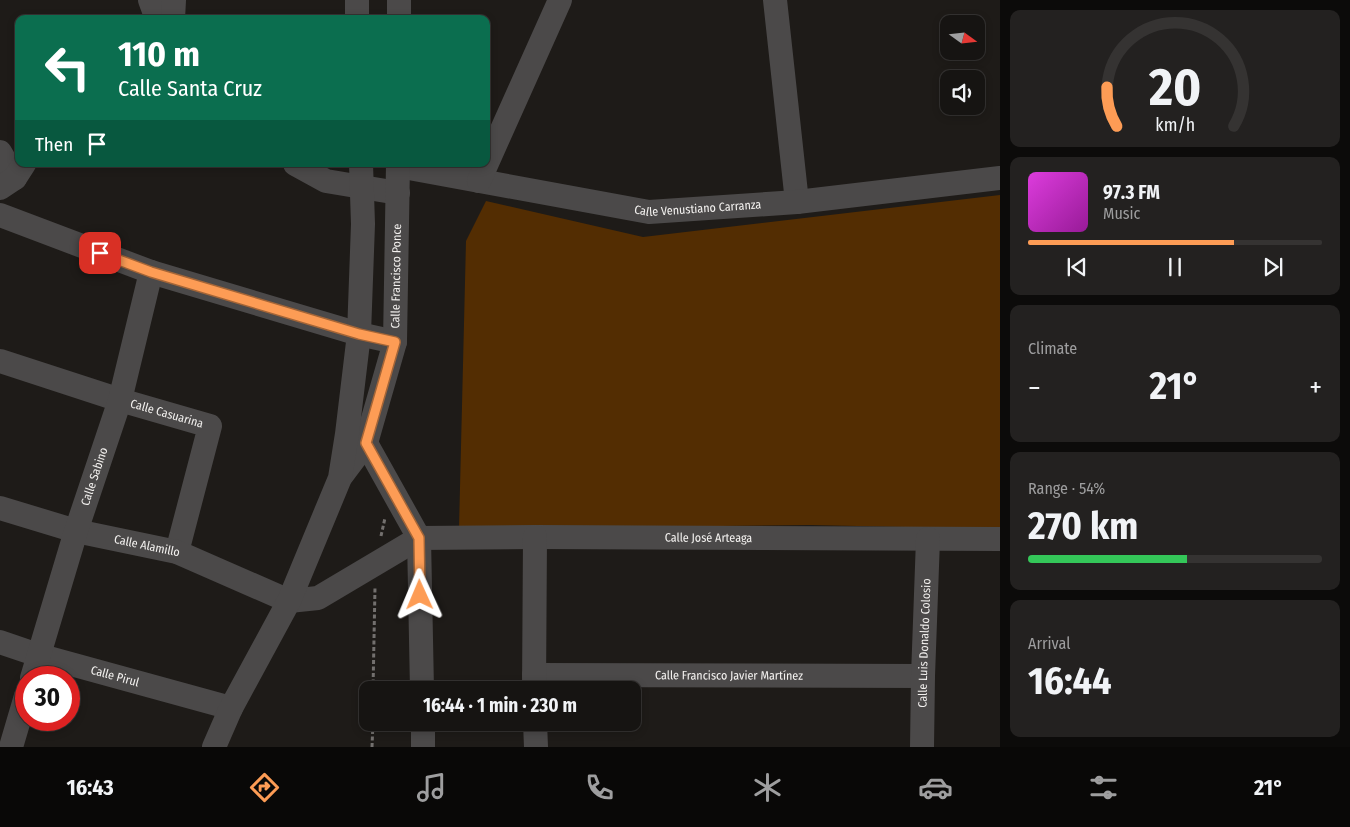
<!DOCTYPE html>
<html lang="en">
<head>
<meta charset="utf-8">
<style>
  :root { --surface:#161412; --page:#232120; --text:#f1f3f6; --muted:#9e9e9f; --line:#353332; --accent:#fd9c55 }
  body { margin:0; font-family:"Fira Sans Condensed",sans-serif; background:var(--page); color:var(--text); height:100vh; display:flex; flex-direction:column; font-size:19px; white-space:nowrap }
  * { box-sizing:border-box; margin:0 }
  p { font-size:16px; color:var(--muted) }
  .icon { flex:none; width:28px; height:28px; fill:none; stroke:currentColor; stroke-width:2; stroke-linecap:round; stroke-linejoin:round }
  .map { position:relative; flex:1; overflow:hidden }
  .drawer { display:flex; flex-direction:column; gap:10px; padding:10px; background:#0c0b0a; width:350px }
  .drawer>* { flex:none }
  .top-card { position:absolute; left:15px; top:15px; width:475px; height:152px; border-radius:10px; box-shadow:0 2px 8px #0003,0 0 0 1px var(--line); background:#0b6e4f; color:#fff; overflow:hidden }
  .needle { width:32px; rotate:105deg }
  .buttons { position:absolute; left:940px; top:15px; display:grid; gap:10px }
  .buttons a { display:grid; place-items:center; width:45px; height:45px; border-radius:10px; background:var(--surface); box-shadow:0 2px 8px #0003,0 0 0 1px var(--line); font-size:25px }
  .speed { position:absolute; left:15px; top:666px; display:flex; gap:10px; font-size:25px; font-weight:700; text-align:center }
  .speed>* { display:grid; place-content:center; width:65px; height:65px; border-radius:50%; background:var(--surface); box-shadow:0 2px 8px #0003,0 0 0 1px var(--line); line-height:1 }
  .speed .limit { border:8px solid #d22; background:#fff; color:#111 }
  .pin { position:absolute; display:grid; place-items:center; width:42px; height:42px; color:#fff; margin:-21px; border-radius:10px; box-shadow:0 2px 8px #0006 }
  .me { position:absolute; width:55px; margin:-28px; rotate:359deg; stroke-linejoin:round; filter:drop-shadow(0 0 4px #0008) }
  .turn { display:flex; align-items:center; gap:18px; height:105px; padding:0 20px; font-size:22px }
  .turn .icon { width:65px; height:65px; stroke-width:2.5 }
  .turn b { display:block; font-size:35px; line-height:42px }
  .then { display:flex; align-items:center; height:48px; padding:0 20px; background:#0003; gap:10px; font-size:19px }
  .big { font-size:38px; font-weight:700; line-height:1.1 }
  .drawer .tile { flex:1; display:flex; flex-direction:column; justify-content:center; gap:8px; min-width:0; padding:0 18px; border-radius:10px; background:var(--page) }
  .drawer .dial { align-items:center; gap:0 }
  .dial svg { height:130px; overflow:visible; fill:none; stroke:var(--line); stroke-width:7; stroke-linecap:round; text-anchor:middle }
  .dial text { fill:var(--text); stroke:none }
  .song { display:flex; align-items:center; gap:15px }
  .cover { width:60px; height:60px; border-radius:8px; background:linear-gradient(135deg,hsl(300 70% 55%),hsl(300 70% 35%)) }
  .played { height:5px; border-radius:2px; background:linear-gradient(90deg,var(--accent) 70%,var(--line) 70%) }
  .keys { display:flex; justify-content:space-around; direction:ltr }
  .heat { display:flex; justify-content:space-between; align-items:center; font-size:28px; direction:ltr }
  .charge { height:8px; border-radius:4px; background:linear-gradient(90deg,#34c759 54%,var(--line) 0) }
  .trip { position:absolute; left:359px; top:681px; width:282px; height:50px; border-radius:10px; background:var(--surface); box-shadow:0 2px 8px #0003,0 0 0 1px var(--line); font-weight:700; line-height:50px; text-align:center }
  .dock { display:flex; height:80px; justify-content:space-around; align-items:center; background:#090807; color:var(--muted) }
  .dock .icon { width:35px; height:35px }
  .dock .current { color:var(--accent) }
  .dock b { font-size:22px; color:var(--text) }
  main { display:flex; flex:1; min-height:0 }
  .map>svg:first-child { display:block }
  .green { fill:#532d02 }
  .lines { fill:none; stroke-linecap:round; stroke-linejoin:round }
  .path { stroke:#73706e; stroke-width:3; stroke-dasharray:4 2.5; stroke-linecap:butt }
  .minor { stroke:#4b4949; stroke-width:24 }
  .route-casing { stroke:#a46537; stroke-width:12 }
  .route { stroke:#fd9c55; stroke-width:9 }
  .labels { text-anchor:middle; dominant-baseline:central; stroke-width:4; stroke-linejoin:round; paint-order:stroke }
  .street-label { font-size:12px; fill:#f3f1ef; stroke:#1e1b18 }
</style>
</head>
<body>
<main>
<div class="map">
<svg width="1000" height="747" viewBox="0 0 1000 747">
  <rect width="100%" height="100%" fill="#1e1b18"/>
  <path class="green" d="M1000 195V529L810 525 459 529 466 241 486 201 643 237Z"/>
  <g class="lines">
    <path class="path" d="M381 536 385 518
      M373 690 375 587
      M372 747 373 722"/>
    <g class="minor">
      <path d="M150 0 157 19"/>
      <path d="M357 0V19"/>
      <path d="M775 0 797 202"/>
      <path d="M173 19 174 0"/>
      <path d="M399 19V0"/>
      <path d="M0 152 15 178"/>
      <path d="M295 164 326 181 398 193"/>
      <path id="s1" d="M398 166 649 212 797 202 1000 178"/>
      <path d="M479 181 560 0"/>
      <path d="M0 188 15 178 24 164"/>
      <path d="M0 215 151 272 359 334 395 342"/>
      <path id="s2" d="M0 361 120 400 210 426 177 552"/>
      <path d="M355 438 366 443 419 538 422 690"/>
      <path id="s3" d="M342 475 366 443 395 342 398 164"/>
      <path id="s4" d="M0 508 76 531 177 552 289 601 318 598 419 538 535 537 1000 539"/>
      <path id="s5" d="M0 642 38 655 231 708"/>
      <path id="s6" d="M534 675 923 676"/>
      <path id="s7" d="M32 678 76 531 120 400 151 272"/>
      <path d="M534 690 535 537"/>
      <path d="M423 722V747"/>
      <path d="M535 722 536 747"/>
      <path d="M11 747 26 696"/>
      <path d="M214 747 231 708 289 601 340 478 347 434 359 334 363 224 361 164"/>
      <path id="s8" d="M922 747 923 676 928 539"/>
    </g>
  </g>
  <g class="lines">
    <g class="route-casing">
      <path id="route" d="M100 253 151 272 359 334 395 342 366 443 419 538 420 595"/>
    </g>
    <use href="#route" class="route"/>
  </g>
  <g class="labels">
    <g class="street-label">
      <text stroke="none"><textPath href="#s1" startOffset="304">Calle Venustiano Carranza</textPath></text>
      <text stroke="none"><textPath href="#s3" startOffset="211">Calle Francisco Ponce</textPath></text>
      <text stroke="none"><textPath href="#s2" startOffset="175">Calle Casuarina</textPath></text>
      <text stroke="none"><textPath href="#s7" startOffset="211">Calle Sabino</textPath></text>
      <text stroke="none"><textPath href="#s4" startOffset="741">Calle José Arteaga</textPath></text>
      <text stroke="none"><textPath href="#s4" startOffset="152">Calle Alamillo</textPath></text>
      <text stroke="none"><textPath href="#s8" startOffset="104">Calle Luis Donaldo Colosio</textPath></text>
      <text stroke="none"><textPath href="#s5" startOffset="120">Calle Pirul</textPath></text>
      <text stroke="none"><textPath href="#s6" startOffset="195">Calle Francisco Javier Martínez</textPath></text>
    </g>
  </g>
</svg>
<div class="buttons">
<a><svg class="needle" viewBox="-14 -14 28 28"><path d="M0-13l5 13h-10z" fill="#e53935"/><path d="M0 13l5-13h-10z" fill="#9e9e9f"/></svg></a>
<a><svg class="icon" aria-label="sound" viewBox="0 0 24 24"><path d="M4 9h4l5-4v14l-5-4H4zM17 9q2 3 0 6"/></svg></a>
</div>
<div class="speed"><div class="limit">30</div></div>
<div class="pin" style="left:100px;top:253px;background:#d93025"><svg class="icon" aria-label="arrive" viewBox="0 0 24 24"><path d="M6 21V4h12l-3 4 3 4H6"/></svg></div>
<svg class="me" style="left:420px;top:595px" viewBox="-20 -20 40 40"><path d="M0-17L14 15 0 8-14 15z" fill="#fd9c55" stroke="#fff" stroke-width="4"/></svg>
<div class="trip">16:44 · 1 min · 230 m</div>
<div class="top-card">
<div class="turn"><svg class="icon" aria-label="left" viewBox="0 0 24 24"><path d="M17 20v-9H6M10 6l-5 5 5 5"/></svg><div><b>110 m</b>Calle Santa Cruz</div></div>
<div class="then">Then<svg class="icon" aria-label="arrive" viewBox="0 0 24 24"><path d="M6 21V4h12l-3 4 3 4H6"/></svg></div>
</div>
</div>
<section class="drawer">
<div class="tile dial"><svg viewBox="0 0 100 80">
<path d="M14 69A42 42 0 1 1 86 69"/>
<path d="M14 69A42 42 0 0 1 8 45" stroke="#fd9c55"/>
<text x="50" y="56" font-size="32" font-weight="700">20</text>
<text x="50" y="72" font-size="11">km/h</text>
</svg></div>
<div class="tile">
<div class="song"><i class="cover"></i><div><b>97.3 FM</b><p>Music</p></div></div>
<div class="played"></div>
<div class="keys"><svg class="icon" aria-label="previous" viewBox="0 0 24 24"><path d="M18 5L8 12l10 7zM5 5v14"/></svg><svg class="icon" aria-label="pause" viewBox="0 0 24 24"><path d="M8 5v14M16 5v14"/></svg><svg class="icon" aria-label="next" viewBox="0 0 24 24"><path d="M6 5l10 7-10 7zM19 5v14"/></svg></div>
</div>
<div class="tile"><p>Climate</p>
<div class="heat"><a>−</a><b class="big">21°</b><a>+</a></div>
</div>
<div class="tile"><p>Range · 54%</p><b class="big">270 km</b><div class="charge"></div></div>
<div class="tile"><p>Arrival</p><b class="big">16:44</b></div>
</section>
</main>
<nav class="dock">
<b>16:43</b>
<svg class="icon current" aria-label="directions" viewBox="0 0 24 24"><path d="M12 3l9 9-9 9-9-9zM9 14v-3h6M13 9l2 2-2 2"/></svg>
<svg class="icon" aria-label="music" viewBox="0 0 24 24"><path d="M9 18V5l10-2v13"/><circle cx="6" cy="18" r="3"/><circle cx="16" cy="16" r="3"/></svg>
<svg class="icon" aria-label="phone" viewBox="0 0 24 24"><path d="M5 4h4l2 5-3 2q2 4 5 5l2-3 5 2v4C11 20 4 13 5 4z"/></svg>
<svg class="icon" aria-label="climate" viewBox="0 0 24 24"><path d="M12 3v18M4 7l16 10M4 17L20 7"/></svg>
<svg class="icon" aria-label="car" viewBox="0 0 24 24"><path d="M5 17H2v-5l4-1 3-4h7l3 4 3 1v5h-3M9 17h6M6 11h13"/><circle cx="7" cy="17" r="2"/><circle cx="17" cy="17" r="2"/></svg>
<svg class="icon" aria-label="filters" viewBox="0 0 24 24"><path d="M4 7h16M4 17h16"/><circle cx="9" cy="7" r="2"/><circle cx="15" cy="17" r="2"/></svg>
<b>21°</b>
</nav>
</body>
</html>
